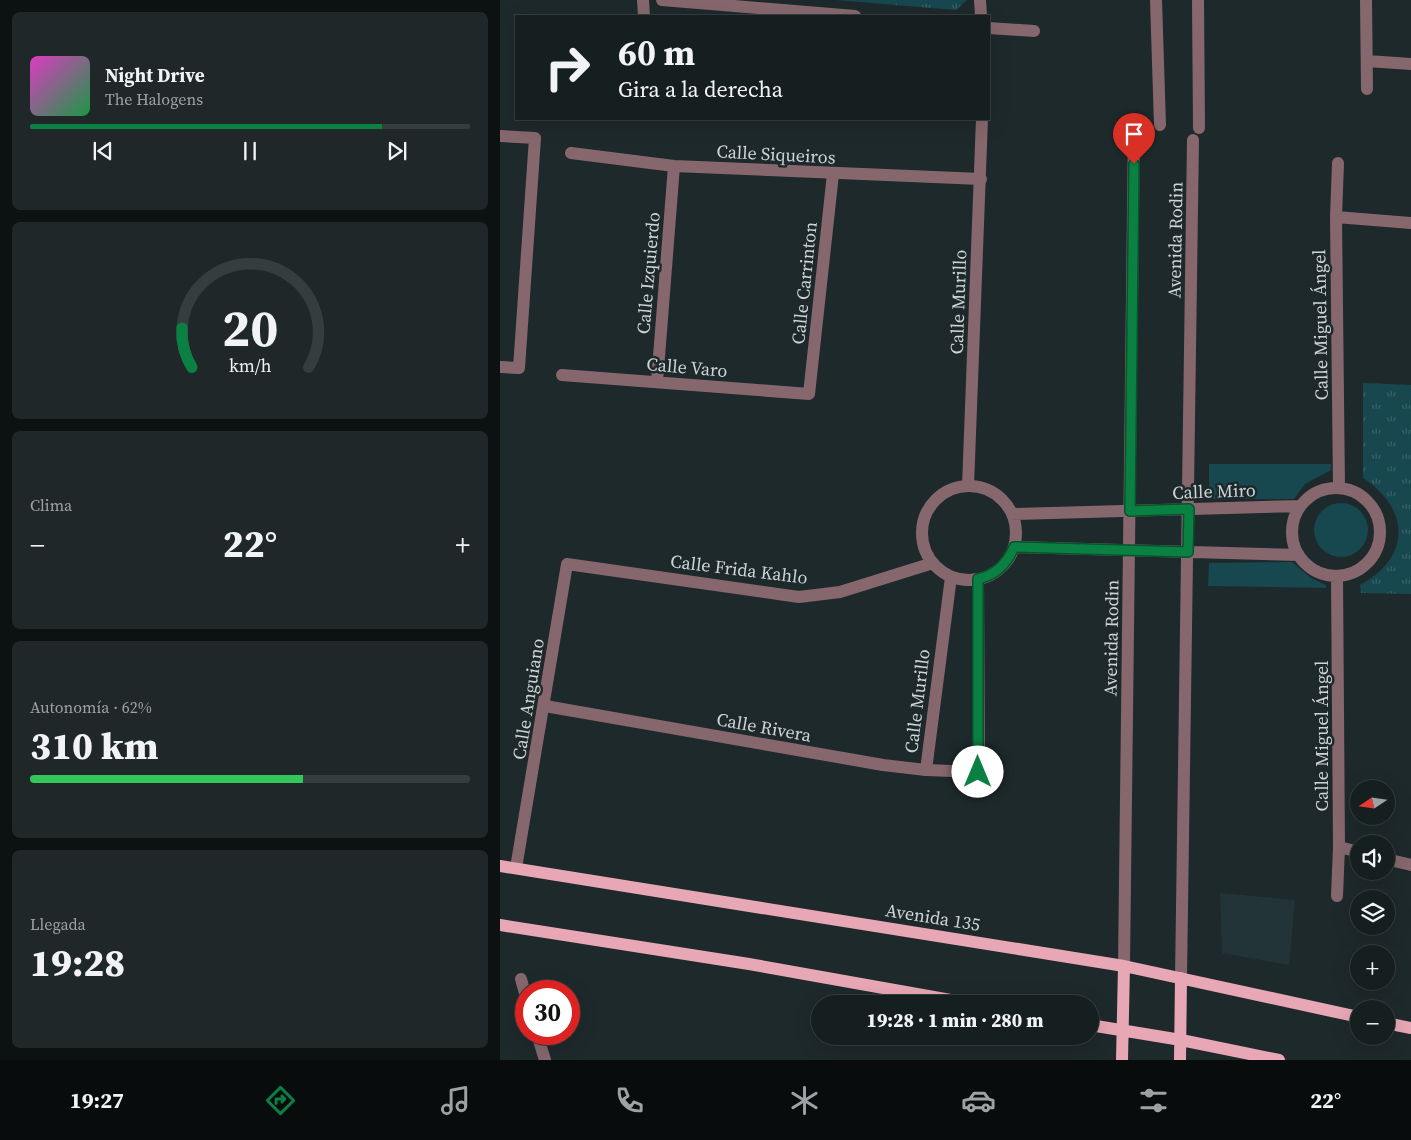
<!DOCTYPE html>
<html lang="es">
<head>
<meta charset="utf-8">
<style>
  :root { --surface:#161f20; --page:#1f2729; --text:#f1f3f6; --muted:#9ea2a5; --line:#353d3e; --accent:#0b8043 }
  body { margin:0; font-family:"Source Serif 4",serif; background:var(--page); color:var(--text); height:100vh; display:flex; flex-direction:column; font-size:19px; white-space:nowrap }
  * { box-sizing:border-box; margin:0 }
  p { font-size:16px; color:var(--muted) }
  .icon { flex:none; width:28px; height:28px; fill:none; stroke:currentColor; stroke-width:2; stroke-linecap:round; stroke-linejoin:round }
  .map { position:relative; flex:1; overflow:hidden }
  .panel { display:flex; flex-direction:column; gap:12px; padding:12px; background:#0c1112; width:500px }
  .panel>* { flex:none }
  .guide { position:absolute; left:15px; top:15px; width:475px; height:105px; border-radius:0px; box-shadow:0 5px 20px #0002,0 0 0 1px var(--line); background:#161f20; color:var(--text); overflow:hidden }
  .needle { width:32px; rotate:257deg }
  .controls { position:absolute; left:850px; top:780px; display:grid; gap:10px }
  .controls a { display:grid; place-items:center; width:45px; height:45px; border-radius:50%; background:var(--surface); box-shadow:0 5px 20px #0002,0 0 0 1px var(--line); font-size:25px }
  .speed { position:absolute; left:15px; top:980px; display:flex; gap:10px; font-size:25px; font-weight:700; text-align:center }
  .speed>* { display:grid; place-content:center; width:65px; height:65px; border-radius:50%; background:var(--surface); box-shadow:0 5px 20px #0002,0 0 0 1px var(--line); line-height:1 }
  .speed .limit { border:8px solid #d22; background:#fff; color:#111 }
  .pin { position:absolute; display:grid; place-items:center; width:42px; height:42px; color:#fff; margin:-51px -21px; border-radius:50% 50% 50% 0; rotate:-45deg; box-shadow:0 0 5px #0007 }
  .pin .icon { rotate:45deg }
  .me { position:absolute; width:55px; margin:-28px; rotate:0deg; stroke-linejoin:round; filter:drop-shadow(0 0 4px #0008) }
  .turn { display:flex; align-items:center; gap:18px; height:105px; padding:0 20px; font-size:22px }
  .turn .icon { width:65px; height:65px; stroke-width:2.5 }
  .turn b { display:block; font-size:35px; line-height:42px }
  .big { font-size:38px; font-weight:800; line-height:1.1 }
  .panel .widget { flex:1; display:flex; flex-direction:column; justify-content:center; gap:8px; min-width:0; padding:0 18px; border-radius:8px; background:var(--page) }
  .panel .dial { align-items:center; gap:0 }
  .dial svg { height:130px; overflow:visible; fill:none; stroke:var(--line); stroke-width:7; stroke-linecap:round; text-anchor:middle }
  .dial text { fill:var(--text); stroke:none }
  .song { display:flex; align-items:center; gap:15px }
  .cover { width:60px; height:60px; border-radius:8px; background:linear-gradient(135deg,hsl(310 70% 55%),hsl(140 70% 35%)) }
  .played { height:5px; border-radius:2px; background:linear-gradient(90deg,var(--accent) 80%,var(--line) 80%) }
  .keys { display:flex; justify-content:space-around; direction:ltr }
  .heat { display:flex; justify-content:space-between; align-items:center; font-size:28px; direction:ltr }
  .charge { height:8px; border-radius:4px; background:linear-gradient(90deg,#34c759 62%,var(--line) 0) }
  .trip { position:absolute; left:311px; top:995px; width:288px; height:50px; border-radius:25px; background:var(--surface); box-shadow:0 5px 20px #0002,0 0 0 1px var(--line); font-weight:800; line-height:50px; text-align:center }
  .tabs { display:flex; height:80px; justify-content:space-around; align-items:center; background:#090c0d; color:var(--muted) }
  .tabs .icon { width:35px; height:35px }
  .tabs .current { color:var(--accent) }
  .tabs b { font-size:22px; color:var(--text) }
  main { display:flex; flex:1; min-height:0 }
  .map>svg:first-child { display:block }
  .built { fill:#223437 }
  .green { fill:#17484f }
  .park { fill:url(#park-tufts) }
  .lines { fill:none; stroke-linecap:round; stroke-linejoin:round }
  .minor { stroke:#86676e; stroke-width:12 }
  .major { stroke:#e7a7b5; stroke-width:12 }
  .route-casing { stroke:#07532c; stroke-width:12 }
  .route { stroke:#0b8043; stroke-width:9 }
  .labels { text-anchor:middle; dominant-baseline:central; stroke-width:5; stroke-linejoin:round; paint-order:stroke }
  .street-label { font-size:18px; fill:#ced5d6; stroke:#1e292b }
</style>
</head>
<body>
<main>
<section class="panel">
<div class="widget">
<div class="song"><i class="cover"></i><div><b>Night Drive</b><p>The Halogens</p></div></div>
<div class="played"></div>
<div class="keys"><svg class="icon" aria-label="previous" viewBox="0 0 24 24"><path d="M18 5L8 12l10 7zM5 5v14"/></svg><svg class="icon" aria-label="pause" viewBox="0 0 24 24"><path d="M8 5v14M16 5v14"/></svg><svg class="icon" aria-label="next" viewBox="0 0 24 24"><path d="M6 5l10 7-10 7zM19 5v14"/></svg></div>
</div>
<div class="widget dial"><svg viewBox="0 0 100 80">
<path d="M14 69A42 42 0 1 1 86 69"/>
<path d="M14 69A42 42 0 0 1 8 45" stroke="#0b8043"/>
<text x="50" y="56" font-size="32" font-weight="700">20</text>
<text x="50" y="72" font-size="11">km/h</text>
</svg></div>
<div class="widget"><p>Clima</p>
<div class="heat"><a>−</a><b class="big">22°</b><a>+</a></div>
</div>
<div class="widget"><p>Autonomía · 62%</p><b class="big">310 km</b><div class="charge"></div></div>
<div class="widget"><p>Llegada</p><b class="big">19:28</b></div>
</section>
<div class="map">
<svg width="911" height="1060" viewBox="0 0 911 1060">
  <defs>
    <pattern id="park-tufts" width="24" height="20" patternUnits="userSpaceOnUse" patternTransform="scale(1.25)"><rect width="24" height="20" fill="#17484f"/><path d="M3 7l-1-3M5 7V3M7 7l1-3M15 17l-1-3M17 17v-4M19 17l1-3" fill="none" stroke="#386268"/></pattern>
  </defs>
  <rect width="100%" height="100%" fill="#1e292b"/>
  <path class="built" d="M720 893 795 900 789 965 722 953Z"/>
  <path class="green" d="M709 464H831V470L805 484 794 499H709Z
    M814 530a27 27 0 1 1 54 0a27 27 0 1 1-54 0Z
    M792 562 811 578 826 585V588L708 586 709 563Z"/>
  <path class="park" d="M336 0H467L456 10Z
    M863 383 911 385V594L861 593 860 585C911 558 911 509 863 478Z"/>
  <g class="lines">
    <path class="minor" d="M143 0 144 16
      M162 0 355 16
      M480 0 481 16
      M656 0 660 125
      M698 0 699 128
      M866 0 867 89
      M489 28 534 31
      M867 61 911 64
      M0 136 35 138 19 368 0 367
      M71 153 174 166 481 179
      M838 163 836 217 839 487
      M836 217 911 223
      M62 375 309 394 333 174
      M157 382 174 166
      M422 533a47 47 0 1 1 94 0a47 47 0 1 1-94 0Z
      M468 486 482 119
      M792 532a44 44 0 1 1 88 0a44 44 0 1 1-88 0Z
      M512 514 800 506
      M514 547 799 555
      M45 706 383 765 426 770 479 772 478 579
      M426 770 451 577
      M839 847 859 852
      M886 859 911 865
      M16 868 67 564 299 597 340 592 433 563
      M837 896 839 847 837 576
      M624 966 634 126
      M681 978 693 140
      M21 979 26 997
      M37 1034 45 1060"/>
    <path class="major" d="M0 866 624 966 859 1017
      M0 925 249 964 473 1004
      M886 1023 911 1028
      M590 1025 681 1040 779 1060
      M622 1060 624 966
      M680 1060 681 978"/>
  </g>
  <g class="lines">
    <g class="route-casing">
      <path id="route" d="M478 772V579C496 575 507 564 514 547L688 552 689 509 630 511 634 164"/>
    </g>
    <use href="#route" class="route"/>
  </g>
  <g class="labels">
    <g class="street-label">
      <text transform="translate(276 154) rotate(3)">Calle Siqueiros</text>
      <text transform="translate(675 240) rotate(-89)">Avenida Rodin</text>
      <text transform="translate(148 273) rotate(-85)">Calle Izquierdo</text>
      <text transform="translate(304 283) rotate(-84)">Calle Carrinton</text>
      <text transform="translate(458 302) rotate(-88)">Calle Murillo</text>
      <text transform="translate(820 325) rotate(-91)">Calle Miguel Ángel</text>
      <text transform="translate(187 367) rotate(5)">Calle Varo</text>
      <text transform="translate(714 491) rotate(-2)">Calle Miro</text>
      <text transform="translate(239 569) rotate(7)">Calle Frida Kahlo</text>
      <text transform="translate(611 638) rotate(-89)">Avenida Rodin</text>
      <text transform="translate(28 699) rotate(-81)">Calle Anguiano</text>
      <text transform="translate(417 701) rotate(-83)">Calle Murillo</text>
      <text transform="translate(264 727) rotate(10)">Calle Rivera</text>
      <text transform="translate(821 736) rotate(-90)">Calle Miguel Ángel</text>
      <text transform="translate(433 917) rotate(9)">Avenida 135</text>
    </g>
  </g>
</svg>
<div class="controls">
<a><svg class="needle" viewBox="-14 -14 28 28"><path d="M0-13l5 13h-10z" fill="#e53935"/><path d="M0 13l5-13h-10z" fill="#9ea2a5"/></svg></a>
<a><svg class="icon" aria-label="sound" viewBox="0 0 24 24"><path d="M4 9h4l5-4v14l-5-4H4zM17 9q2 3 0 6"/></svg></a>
<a><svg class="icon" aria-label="layers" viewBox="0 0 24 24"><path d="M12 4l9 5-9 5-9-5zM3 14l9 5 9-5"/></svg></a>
<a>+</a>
<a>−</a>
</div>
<div class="speed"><div class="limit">30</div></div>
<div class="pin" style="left:634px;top:164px;background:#d93025"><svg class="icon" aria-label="arrive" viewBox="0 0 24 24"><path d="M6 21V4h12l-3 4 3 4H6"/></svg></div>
<svg class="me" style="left:478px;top:772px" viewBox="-20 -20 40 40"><circle r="19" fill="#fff"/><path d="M0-13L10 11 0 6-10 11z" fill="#0b8043"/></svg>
<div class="trip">19:28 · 1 min · 280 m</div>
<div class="guide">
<div class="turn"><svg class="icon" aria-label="right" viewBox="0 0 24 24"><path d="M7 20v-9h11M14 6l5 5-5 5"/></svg><div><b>60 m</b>Gira a la derecha</div></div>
</div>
</div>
</main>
<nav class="tabs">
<b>19:27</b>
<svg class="icon current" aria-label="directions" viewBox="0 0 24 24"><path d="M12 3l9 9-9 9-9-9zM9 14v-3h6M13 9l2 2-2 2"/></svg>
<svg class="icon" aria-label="music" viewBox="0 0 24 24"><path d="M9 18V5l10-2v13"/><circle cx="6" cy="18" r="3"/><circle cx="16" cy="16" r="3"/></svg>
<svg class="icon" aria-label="phone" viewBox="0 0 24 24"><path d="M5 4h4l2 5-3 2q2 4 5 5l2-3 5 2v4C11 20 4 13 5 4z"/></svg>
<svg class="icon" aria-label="climate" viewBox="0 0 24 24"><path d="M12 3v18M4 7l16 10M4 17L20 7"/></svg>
<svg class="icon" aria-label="car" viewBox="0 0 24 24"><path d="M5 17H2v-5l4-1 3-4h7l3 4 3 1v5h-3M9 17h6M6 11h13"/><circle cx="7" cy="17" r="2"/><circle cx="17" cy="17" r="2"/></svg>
<svg class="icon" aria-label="filters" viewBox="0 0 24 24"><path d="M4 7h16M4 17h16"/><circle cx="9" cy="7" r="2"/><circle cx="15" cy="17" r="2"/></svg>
<b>22°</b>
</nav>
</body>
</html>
